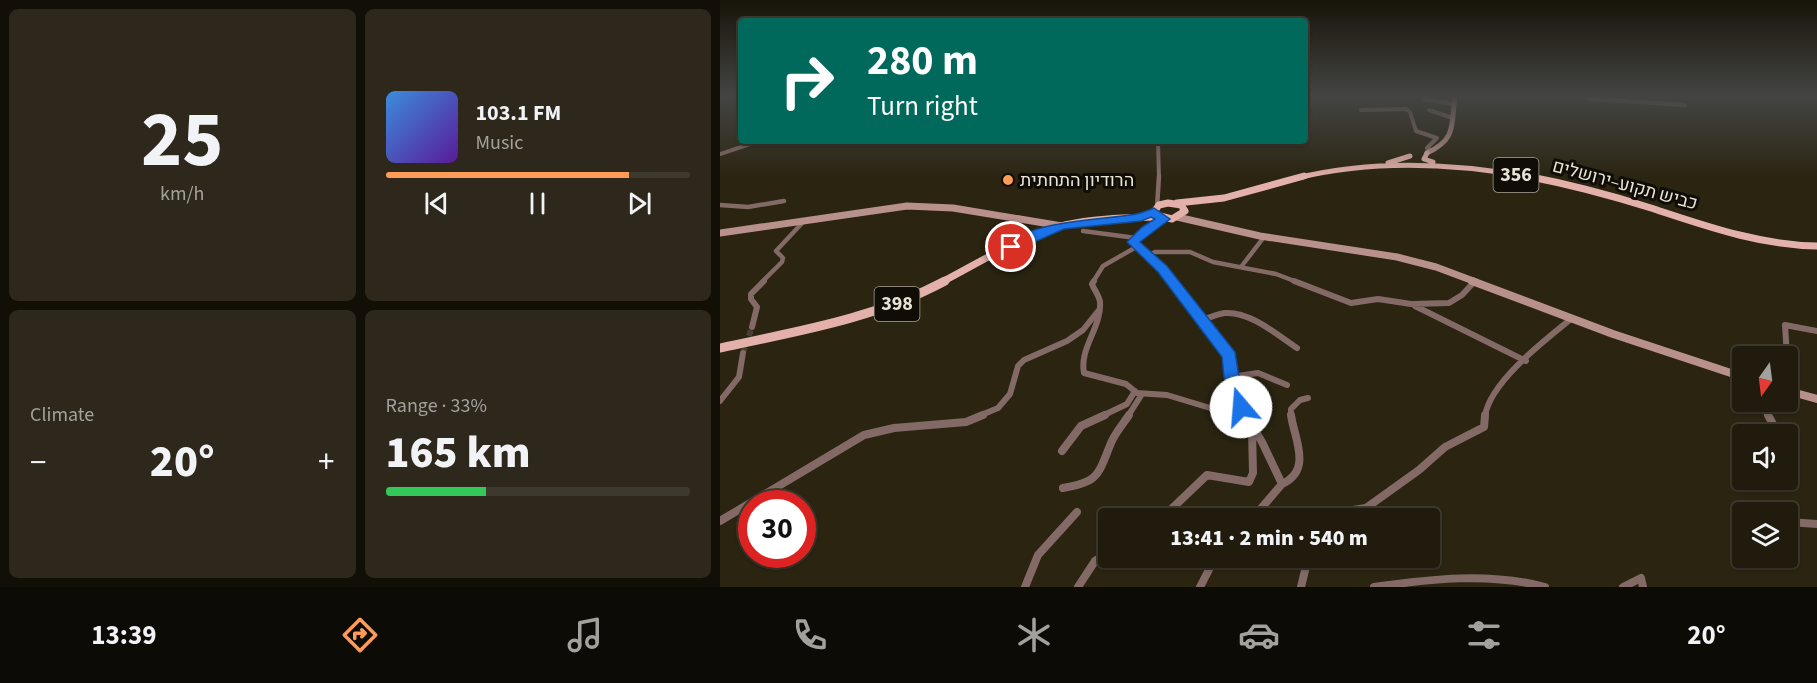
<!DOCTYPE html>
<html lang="en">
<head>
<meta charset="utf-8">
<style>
  :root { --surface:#201b0d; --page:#2d281b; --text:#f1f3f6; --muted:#a2a19d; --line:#3d392e; --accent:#fe9c57 }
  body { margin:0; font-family:"Source Sans 3",Heebo,sans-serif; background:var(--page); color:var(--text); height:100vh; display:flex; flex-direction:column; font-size:22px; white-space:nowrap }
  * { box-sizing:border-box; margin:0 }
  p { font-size:20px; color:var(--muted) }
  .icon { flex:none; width:33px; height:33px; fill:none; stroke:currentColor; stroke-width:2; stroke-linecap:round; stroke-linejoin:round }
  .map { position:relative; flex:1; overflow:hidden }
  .drawer { display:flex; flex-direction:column; gap:9px; padding:9px; background:#120f07; width:720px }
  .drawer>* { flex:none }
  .guide { position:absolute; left:18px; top:18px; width:570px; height:126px; border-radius:6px; box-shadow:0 2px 4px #0004,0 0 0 2px var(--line); background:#00695c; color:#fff; overflow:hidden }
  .needle { width:39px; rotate:194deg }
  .buttons { position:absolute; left:1012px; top:346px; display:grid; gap:12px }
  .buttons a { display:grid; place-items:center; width:66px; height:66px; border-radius:6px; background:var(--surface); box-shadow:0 2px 4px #0004,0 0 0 2px var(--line); font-size:30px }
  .speed { position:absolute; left:18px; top:490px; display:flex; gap:12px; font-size:30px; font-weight:700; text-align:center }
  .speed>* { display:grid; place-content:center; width:78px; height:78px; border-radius:50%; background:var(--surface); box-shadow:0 2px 4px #0004,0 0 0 2px var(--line); line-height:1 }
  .speed .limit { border:9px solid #d22; background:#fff; color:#111 }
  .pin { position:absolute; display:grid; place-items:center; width:51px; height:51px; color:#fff; margin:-26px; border:3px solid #fff; border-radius:50%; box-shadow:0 2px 6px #0007 }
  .me { position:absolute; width:66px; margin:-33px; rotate:342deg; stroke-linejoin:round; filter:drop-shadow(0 0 4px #0008) }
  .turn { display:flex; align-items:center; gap:21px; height:126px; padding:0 30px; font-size:27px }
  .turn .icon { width:78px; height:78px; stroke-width:2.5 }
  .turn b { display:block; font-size:42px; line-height:51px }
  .big { font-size:45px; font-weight:800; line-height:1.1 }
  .drawer .tile { flex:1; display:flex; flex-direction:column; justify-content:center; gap:9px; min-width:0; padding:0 21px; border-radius:9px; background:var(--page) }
  .drawer .dial { align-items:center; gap:0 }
  .dial b { font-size:78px; line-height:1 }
  .song { display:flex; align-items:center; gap:18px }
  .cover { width:72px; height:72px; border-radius:9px; background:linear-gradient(135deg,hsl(210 70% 55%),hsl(270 70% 35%)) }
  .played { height:6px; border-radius:3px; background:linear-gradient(90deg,var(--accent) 80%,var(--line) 80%) }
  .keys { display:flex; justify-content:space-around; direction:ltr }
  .heat { display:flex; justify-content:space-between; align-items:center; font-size:33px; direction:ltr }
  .charge { height:9px; border-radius:4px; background:linear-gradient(90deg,#34c759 33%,var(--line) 0) }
  .drawer .tiles { flex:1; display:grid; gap:9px; grid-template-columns:repeat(2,1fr) }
  .trip { position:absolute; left:378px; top:508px; width:342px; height:60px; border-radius:6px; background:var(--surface); box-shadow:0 2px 4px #0004,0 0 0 2px var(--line); font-weight:800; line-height:60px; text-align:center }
  .tab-bar { display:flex; height:96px; justify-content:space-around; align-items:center; background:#0d0b05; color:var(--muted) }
  .tab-bar .icon { width:42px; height:42px }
  .tab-bar .selected { color:var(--accent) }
  .tab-bar b { font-size:27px; color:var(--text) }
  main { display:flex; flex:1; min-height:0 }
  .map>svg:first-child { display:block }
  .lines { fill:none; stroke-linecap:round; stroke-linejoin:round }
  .street-tunnel { stroke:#46412f; stroke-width:6; stroke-dasharray:6 3; stroke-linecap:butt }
  .street-far3 { stroke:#836a67; stroke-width:4 }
  .street-far2 { stroke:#836a67; stroke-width:4.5 }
  .street-far1 { stroke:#836a67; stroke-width:6 }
  .street { stroke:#836a67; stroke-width:8 }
  .secondary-far2 { stroke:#b9918c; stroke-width:5 }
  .secondary-far1 { stroke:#b9918c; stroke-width:7 }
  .secondary { stroke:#b9918c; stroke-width:8 }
  .primary-far2 { stroke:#e3b0aa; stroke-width:5 }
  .primary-far1 { stroke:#e3b0aa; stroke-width:7 }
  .primary { stroke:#e3b0aa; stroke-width:9 }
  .route { fill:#1a73e8; stroke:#114b97; stroke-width:1.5 }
  .poi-dot { fill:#fe9c57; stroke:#100d06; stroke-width:2 }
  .labels { text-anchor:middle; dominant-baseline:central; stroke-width:6; stroke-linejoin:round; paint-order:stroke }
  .far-poi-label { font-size:18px; fill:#e7e3d7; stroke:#100d06; text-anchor:start }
  .far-street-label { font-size:18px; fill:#e7e3d7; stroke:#100d06 }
  .shield { fill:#100d06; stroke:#a6a398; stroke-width:1.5 }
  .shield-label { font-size:20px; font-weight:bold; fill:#e7e3d7 }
</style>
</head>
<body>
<main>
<section class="drawer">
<div class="tiles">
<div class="tile dial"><b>25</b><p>km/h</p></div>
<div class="tile">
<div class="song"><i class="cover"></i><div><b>103.1 FM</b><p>Music</p></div></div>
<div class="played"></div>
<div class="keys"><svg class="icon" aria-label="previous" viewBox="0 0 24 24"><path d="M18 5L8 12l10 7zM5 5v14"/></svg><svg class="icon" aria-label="pause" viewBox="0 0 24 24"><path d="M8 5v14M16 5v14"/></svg><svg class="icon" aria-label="next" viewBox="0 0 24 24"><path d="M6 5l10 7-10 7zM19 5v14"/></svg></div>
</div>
<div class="tile"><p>Climate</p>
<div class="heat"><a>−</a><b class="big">20°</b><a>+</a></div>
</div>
<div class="tile"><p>Range · 33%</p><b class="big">165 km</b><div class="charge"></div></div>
</div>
</section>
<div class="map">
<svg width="1097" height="587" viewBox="0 0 1097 587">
  <rect width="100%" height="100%" fill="#2a2411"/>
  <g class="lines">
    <path class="street-tunnel" d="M23 353 32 327"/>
    <path class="street-far3" d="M863 96 871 99 965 105
      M704 99 734 104
      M641 110 686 109 690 112 696 131 717 138 707 148 712 151
      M709 110 733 118
      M438 141 439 178
      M0 154 39 141"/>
    <path class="street-far2" d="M0 205 28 207 64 201
      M437 207 439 176
      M445 219 426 229 413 242 442 269 452 282
      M363 231 416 238
      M428 255 435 252H470L493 262 556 274 577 282
      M521 267 544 237
      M42 282 62 262 63 258 56 251 84 221
      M373 282 383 266 418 246"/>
    <path class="street-far1" d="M374 281 372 284C374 290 379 295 380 302 382 327 359 348 364 373L406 384 417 393 447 395 500 411 511 408 513 385
      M451 281 510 356 511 377 526 416
      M574 281 631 303 658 299 691 304 729 303 742 295 754 282
      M695 306 806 361
      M482 320C489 318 497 314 505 313 530 311 557 335 577 348
      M32 327 37 307 31 299V294L44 281
      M1067 357 1065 325 1097 331
      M511 377 538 373 567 385
      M0 401 19 377 23 353
      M1042 402 1049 416
      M259 416 278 408 290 394 298 366 304 360 347 341 363 330 379 310
      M382 416 407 404 415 391
      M408 416 422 394
      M571 416V409L580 400 588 398
      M765 416C770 382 825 340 851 319"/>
    <path class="street" d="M526 415 542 442 562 484 532 519
      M1048 415 1054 426 1064 435
      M1068 438 1071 440
      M342 451 361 426 385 415
      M562 484C593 470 574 438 571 415
      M343 488C380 482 378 474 391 443 395 433 403 424 409 415
      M441 519 487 475 529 482 533 473 532 429
      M608 519 613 513 646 508 699 470 725 447 764 427 765 415
      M0 521 144 435 174 428 246 422 263 415
      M1068 522 1097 524
      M305 587 318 555 357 512
      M358 587 375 561 388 553
      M480 587 495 558
      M581 587 588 558
      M654 587C710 579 769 572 825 587
      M903 587 921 578 923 587"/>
    <path class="secondary-far2" d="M707 153C737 139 731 125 735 96"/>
    <path class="secondary-far1" d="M457 217 540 236 677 257 716 267 756 282
      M0 233 187 206 233 208 342 226"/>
    <path class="secondary" d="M752 281 893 334 1023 377
      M1068 391 1097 399"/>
    <path class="primary-far2" d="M707 153 704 159 713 162
      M668 163 690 156
      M577 178C655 159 736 163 814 178"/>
    <path class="primary-far1" d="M806 176C848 184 890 195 931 208 986 226 1039 245 1097 246
      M448 203 461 205 465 211 452 219 436 215 434 212 439 205Z
      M457 203 504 198 584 176
      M222 282C262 261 301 236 345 225 375 218 407 218 438 217"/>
    <path class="primary" d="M0 348C78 331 154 319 225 281"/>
  </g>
  <linearGradient id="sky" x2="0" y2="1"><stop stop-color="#171409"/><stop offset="0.54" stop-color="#444543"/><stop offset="1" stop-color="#444543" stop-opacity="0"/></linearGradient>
  <rect width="1097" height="178" fill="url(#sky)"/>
  <path class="route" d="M434 208 450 219 420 242 447 266 515 352 519 377 530 407 527 411 521 413 515 411 504 377 502 357 438 272 407 242 422 227 435 219 431 217 421 221 344 229 296 250H287L285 247C312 219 379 221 416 214 422 213 428 210 434 208Z"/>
  <circle class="poi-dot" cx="288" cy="180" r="6"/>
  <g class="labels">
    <g class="far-poi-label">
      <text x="300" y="180">הרודיון התחתית</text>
    </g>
    <g class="far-street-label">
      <text transform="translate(905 185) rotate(15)">כביש תקוע–ירושלים</text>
    </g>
    <g class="shield">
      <rect x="773.5" y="158" width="45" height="34" rx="4.5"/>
      <rect x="154.5" y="287" width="45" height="34" rx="4.5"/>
    </g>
    <g class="shield-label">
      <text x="796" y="175">356</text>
      <text x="177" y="304">398</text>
    </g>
  </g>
</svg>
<div class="buttons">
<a><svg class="needle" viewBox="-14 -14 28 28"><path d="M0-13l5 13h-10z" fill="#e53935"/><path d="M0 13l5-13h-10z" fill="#a2a19d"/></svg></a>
<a><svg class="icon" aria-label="sound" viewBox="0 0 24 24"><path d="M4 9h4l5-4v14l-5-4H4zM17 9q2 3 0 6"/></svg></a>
<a><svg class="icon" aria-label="layers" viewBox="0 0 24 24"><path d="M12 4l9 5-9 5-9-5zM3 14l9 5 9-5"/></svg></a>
</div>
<div class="speed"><div class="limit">30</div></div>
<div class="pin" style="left:291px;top:247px;background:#d93025"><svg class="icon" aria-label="arrive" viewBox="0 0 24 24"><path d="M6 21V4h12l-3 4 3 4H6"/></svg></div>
<svg class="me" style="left:521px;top:407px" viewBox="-20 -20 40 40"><circle r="19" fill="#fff"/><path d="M0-13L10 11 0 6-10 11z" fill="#1a73e8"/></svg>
<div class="trip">13:41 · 2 min · 540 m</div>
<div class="guide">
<div class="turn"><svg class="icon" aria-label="right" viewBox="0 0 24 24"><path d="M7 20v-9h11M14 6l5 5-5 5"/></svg><div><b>280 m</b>Turn right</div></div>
</div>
</div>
</main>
<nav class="tab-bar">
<b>13:39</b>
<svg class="icon selected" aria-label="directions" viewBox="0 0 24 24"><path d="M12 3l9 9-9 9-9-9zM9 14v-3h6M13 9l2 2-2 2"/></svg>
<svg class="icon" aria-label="music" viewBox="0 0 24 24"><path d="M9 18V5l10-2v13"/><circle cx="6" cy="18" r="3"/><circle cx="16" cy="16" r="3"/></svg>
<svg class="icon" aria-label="phone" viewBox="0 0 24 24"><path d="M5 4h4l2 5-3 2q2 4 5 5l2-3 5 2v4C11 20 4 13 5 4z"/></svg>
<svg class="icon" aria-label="climate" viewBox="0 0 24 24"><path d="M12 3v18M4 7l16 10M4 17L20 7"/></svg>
<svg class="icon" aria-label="car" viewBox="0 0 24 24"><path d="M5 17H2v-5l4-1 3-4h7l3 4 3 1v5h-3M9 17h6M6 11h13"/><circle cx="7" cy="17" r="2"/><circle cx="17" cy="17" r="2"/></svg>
<svg class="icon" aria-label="filters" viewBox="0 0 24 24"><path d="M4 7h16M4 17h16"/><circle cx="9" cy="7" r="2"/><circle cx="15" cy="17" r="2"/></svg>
<b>20°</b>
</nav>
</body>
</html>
